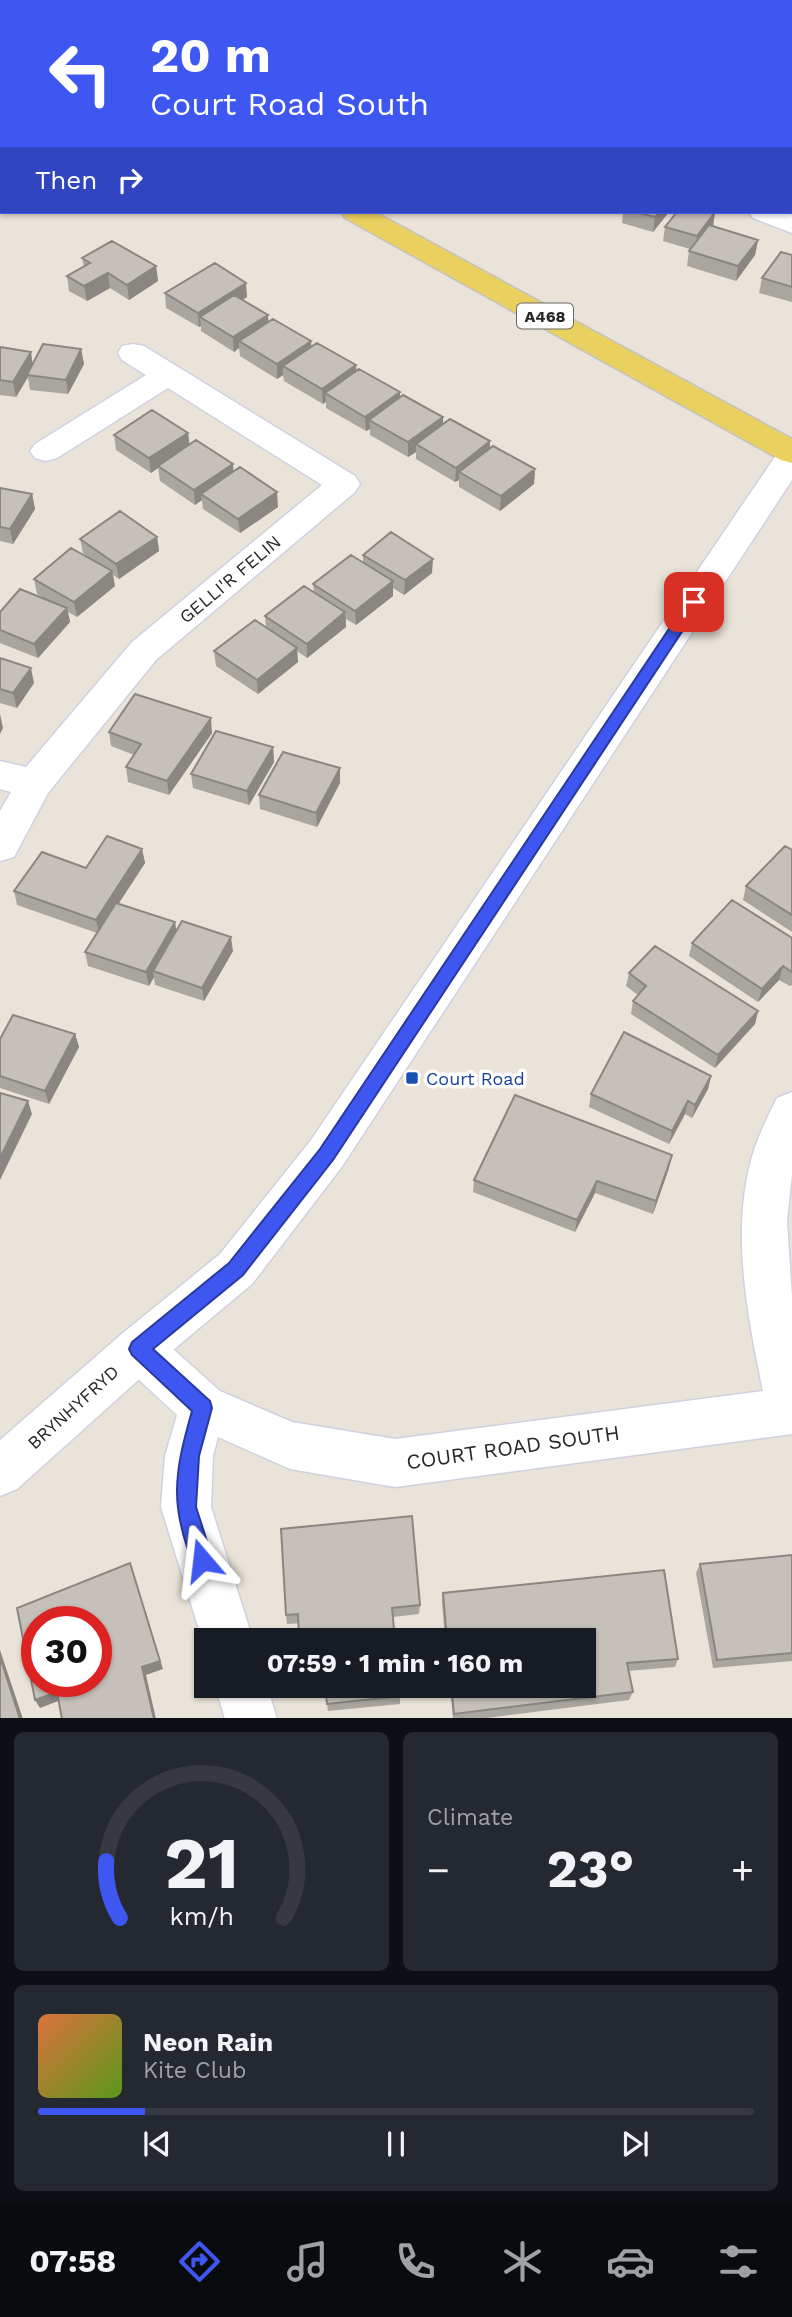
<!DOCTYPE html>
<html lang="en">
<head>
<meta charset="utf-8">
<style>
  :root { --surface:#171b24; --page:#242831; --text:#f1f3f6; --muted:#9ea1a6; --line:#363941; --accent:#3f57f1 }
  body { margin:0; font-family:"Work Sans",sans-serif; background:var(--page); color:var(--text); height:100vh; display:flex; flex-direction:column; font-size:26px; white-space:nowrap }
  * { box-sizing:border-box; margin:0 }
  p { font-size:23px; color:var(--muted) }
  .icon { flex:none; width:38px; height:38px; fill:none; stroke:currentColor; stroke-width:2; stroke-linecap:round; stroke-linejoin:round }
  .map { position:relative; height:1718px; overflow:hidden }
  .details { display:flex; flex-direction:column; gap:14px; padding:14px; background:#0d0f14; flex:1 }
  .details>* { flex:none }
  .banner { position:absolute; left:0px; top:0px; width:793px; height:214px; box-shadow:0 2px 5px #0004; background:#3f57f1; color:#fff; overflow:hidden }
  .speed { position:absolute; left:21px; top:1606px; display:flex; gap:14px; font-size:35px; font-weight:700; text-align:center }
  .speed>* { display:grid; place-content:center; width:91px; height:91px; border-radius:50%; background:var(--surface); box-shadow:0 2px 5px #0004; line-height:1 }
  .speed .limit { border:10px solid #d22; background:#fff; color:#111 }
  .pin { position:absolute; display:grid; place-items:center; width:60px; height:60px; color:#fff; margin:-30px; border-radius:14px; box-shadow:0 4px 10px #0006 }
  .me { position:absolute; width:77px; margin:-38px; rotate:343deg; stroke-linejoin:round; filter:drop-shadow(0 0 5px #0008) }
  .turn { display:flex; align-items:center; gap:24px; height:147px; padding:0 35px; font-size:32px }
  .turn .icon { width:91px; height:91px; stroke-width:2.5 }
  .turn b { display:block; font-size:49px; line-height:60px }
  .then { display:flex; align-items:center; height:66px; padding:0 35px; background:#0003; gap:14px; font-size:26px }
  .big { font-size:52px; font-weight:700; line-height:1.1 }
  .details .card { flex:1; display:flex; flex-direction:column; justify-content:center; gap:10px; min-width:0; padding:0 24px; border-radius:10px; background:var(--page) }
  .details .dial { align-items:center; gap:0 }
  .dial svg { height:182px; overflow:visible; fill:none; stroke:var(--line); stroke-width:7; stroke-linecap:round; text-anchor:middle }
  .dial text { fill:var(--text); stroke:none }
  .song { display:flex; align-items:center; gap:21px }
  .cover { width:84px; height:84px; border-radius:10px; background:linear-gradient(135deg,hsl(20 70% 55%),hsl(90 70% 35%)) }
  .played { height:7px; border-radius:4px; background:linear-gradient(90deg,var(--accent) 15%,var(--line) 15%) }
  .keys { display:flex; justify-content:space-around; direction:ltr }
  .heat { display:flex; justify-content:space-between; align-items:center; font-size:38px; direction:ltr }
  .details .tiles { flex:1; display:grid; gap:14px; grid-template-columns:1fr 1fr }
  .card:last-child { grid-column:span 2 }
  .trip { position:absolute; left:194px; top:1628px; width:402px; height:70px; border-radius:0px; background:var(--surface); box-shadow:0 2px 5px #0004; font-weight:700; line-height:70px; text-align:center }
  .tab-bar { display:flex; height:112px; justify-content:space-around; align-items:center; background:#090b0e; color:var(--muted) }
  .tab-bar .icon { width:49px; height:49px }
  .tab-bar .selected { color:var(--accent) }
  .tab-bar b { font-size:32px; color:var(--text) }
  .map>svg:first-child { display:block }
  .green { fill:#acde98 }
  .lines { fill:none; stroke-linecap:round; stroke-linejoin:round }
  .minor-casing { stroke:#cfd1e0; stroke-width:3 }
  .secondary-casing { stroke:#cfd1e0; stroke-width:3 }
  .primary-casing { stroke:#c3c3c3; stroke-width:3 }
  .minor { fill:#fff; fill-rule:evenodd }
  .secondary { fill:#fff; fill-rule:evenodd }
  .primary { fill:#ead05e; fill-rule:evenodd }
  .wall { fill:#a9a59f }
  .shaded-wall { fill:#8a8682 }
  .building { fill:#c5c0b9; stroke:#8a8682; stroke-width:2; fill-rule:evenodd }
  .route { fill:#3f57f1; stroke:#29399d; stroke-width:2 }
  .transit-dot { fill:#1a4fb4; stroke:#fff; stroke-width:2.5 }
  .labels { text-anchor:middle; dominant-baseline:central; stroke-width:7; stroke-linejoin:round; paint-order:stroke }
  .shield { fill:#fff; stroke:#686868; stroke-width:2 }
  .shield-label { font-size:16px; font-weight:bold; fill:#272727 }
  .street-label { font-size:18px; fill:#272727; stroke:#fff }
  .transit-label { font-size:18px; fill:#164399; stroke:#fff; text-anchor:start }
  .near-street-label { font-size:21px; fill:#272727; stroke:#fff }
</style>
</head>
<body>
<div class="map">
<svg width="792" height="1719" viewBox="0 0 792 1719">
  <rect width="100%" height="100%" fill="#eae3d9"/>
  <path class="green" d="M271 0H665L270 2Z"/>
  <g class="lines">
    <g class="minor-casing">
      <path id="minor" d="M792 38V54L791 55V39Z
        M749 212H786L792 215V233L753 218Z
        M133 344 144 346 355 476 360 484 355 492 156 660 48 793 14 857 0 861V811L11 792 0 789V761L26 767 132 642 322 485 168 388 57 458 46 461 35 458 30 451 35 444 146 375 122 360 118 353 122 346Z
        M792 1092V1174L787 1221 792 1296V1434L395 1487 290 1469 218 1437 213 1456 211 1507 253 1640H206V1652L161 1507 165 1456 177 1415 123 1365 116 1349 123 1333 139 1327 155 1333 220 1391 292 1422 395 1439 763 1391C747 1312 729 1226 755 1147 761 1130 769 1114 777 1098Z
        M215 1685H267L277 1719H225Z"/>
    </g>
    <g class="secondary-casing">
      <path id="secondary" d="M792 445V480L341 1168 252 1284 155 1365 17 1489 0 1496V1440L123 1333 220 1254 311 1140 781 448Z"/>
    </g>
    <g class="primary-casing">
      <path id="primary" d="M0 11H2V26H0Z
        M341 212H375L792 439V463L781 460 345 218Z"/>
    </g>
    <use href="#minor" class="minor"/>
    <use href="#secondary" class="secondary"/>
    <use href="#primary" class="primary"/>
  </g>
  <path class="wall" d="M623 212H669L653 232 622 223Z
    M715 212 713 227 758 240 755 255 736 281 687 266 689 251 690 249 663 241 665 227Z
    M792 255V302L759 293 762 278Z
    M82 258 156 266 158 281 129 300 110 288 87 301 69 291 67 276 84 267Z
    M165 293 247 297 243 300 268 322 312 347 356 365V371L400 398 443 417V424L490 441V448L535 469 534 484 500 511 459 487V480L455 482 416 459V452L408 457 370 435V429L366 431 326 408V402L323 404 284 381 283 375 277 379 240 356 239 348 234 352 201 331V326L199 327 166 308Z
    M0 347 33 363 81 349 84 364 68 394 30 390 28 377 16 397 0 395Z
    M188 433 189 445 233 464V472L278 507 240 533 203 509 202 500 195 505 160 481 158 468 151 473 116 450 114 435Z
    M0 488 32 494 35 509 13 544 0 541Z
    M157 537 159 551 119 579 113 575 115 586 77 617 68 612 70 622 38 658 0 643V612L47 600 37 594 34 579 88 557 83 553 80 539Z
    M363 555 432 573 404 595 393 588V596L356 625 346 619V627L307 658 297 651 298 662 258 694 216 666 214 651 266 627 265 616 314 593 313 584 363 562Z
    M0 658 34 683 17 708 0 703Z
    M109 732 212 733 169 795 128 782 126 767 134 755 111 746Z
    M273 747 274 762 249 805 193 788 191 774Z
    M340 783 317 827 260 809 259 795Z
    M142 849 145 863 118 904 175 922 176 931 233 951 204 1001 155 985 154 977 149 986 88 966 85 952 97 933 17 905 14 891Z
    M792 850V932L743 900 746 886Z
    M792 938V985L790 986 779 980 758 1002 689 956 692 943Z
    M629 973 758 1011 755 1024 715 1068 631 1014 633 1001 638 995 626 986Z
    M75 1034 79 1047 49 1104 0 1088V1039Z
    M711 1076 708 1089 692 1118 685 1114 669 1144 589 1107 591 1094Z
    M669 1168 653 1214 595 1193 575 1232 473 1192 474 1180Z
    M792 1555V1661L713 1668 696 1573 700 1564Z
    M443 1593 678 1659 675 1667 628 1671 633 1692 629 1700 479 1719H453L450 1685H584V1640H445L442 1602Z
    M420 1605 419 1614 393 1617 287 1624 286 1615Z
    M325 1685 400 1696V1704L328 1711Z"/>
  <path class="shaded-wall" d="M659 212H669L653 232 655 217Z
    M715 212 713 226 695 250 697 236Z
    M758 240 755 255 736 281 738 266Z
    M156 266 158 281 129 300 127 285Z
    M108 273 110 288 87 301 84 286Z
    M246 283 247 297 208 322 200 317 201 326 199 327 198 313Z
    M268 315 269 330 239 341V348L234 352 233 337Z
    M311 341 312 355 283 366V375L277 379V364Z
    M81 349 84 364 68 394 66 380Z
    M31 352 33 366 27 375 28 377 16 397 13 382Z
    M356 365 357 380 325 393 326 402 323 404 322 389Z
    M400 392V407L369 420 370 429 366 431 365 417Z
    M443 417V432L416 444V452L408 457V442Z
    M188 433 190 448 158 466V468L151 473 149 458Z
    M490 441 489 456 459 472V480L455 482 456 468Z
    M233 464 234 479 201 494 202 500 195 505 194 490Z
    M535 469 534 484 500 511 501 496Z
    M277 492 278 507 240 533 238 519Z
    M32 494 35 509 13 544 10 529Z
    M157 537 159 551 119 579 116 564Z
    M433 559 432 573 404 595 405 580Z
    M112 571 115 586 77 617 74 602Z
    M393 581V596L356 625 355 611Z
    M67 608 70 622 38 658 34 644Z
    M345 612 346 627 307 658V644Z
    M297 648 298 662 258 694 257 680Z
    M31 668 34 683 17 708 13 693Z
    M0 714 3 728 0 734Z
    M211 718 212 733 169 795 167 781Z
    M273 747 274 762 249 805 247 791Z
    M340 768V783L317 827 316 813Z
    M142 849 145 863 99 934 96 920Z
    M175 922 177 936 153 971 154 977 149 986 146 972Z
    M231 937 233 951 204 1001 202 988Z
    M783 966 779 980 758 1002 762 989Z
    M758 1011 755 1024 715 1068 718 1055Z
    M75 1034 79 1047 49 1104 45 1091Z
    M711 1076 708 1089 692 1118 695 1105Z
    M28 1101 32 1114 0 1180V1158Z
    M688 1101 685 1114 669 1144 672 1131Z
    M672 1155 669 1168 653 1214 656 1201Z
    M597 1181 595 1193 575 1232 577 1220Z
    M133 1572 163 1669 146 1675 156 1719H154L142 1667Z
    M0 1650 23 1719H20L0 1657Z
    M57 1692 61 1700 40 1708 35 1700Z"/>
  <path class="building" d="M724 0H767L772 2H722Z
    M791 103 792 104V133H791Z
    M636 212H659L655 217Z
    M677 212H715L697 236 665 227Z
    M709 225 758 240 738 266 689 251Z
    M112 241 156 266 127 285 108 273 84 286 67 276 90 263 82 258Z
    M781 252 792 255V287L762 278Z
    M215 263 246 283 198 313 165 293Z
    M234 295 268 315 233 337 200 317Z
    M273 319 311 341 277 364 239 341Z
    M317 343 356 365 322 389 283 366Z
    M43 344 81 349 66 380 27 375Z
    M0 347 31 352 13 382 0 380Z
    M359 369 400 392 365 417 325 393Z
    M403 395 443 417 408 442 369 420Z
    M152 410 188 433 149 458 114 435Z
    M450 419 490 441 456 468 416 444Z
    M196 440 233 464 194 490 158 466Z
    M493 446 535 469 501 496 459 472Z
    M240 467 277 492 238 519 201 494Z
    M0 488 32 494 10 529 0 527Z
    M120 511 157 537 116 564 80 539Z
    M391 532 433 559 405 580 363 555Z
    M71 548 112 571 74 602 34 579Z
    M351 555 393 581 355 611 313 584Z
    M304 586 345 612 307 644 265 616Z
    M20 589 67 608 34 644 0 630V612Z
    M255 620 297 648 257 680 214 651Z
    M0 658 31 668 13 693 0 689Z
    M135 694 211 718 167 781 126 767 141 744 109 732Z
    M216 731 273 747 247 791 191 774Z
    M283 752 340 768 316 813 259 795Z
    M107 836 142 849 96 920 14 891 42 852 86 868Z
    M785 846 792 850V915L746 886Z
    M732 900 792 938V972L783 966 762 989 692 943Z
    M116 903 175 922 146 972 85 952Z
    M182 921 231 937 202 988 153 971Z
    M655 946 758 1011 718 1055 633 1001 646 986 629 973Z
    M13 1015 75 1034 45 1091 0 1076V1039Z
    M624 1032 711 1076 695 1105 688 1101 672 1131 591 1094Z
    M0 1093 28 1101 0 1158Z
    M515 1095 672 1155 656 1201 597 1181 577 1220 474 1180Z
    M412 1516 420 1605 392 1608 395 1640H299L298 1614 286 1615 281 1529Z
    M792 1555V1653L717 1660 700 1564Z
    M130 1563 160 1661 142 1667 154 1719H62L57 1692 35 1700 17 1608ZM37 1622H96V1682H37Z
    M664 1570 678 1659 627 1663 633 1692 454 1714 451 1685H584V1640H447L443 1593Z
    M0 1657 20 1719H0Z
    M325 1685H399L400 1696 327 1704Z"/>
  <path class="route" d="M694 597 699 599V606L333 1160 243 1275 153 1349 210 1401 212 1408 199 1456 196 1507 213 1560 210 1568 202 1571 195 1568C169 1506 174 1474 192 1411L132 1355 129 1349 132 1342 229 1263 320 1149 689 599Z"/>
  <rect class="transit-dot" x="405" y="1071" width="14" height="14" rx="3.5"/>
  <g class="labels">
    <rect class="shield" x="517" y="303.5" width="56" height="25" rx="5"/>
    <g class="shield-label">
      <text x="545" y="316">A468</text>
    </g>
    <g class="street-label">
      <text transform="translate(230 579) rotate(-40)">GELLI'R FELIN</text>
      <text transform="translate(73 1407) rotate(-42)">BRYNHYFRYD</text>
    </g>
    <g class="transit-label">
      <text x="426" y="1078">Court Road</text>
    </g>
    <g class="near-street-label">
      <text transform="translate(513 1447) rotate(-8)">COURT ROAD SOUTH</text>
    </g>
  </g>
</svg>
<div class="speed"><div class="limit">30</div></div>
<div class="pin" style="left:694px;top:602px;background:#d93025"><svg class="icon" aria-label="arrive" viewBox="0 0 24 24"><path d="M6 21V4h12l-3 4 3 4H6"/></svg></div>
<svg class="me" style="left:202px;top:1560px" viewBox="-20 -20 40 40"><path d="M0-17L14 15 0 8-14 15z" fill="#3f57f1" stroke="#fff" stroke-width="4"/></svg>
<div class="trip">07:59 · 1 min · 160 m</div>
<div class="banner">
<div class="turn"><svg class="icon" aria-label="left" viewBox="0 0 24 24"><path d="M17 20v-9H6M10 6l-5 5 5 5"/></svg><div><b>20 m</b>Court Road South</div></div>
<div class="then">Then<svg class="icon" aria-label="right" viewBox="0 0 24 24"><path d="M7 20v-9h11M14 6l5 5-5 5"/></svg></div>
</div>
</div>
<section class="details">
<div class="tiles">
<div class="card dial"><svg viewBox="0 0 100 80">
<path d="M14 69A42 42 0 1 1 86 69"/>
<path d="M14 69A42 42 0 0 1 8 44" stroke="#3f57f1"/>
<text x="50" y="56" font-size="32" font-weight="700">21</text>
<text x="50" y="72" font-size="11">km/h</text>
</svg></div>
<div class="card"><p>Climate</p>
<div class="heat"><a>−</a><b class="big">23°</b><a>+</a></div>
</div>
<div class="card">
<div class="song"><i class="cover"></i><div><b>Neon Rain</b><p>Kite Club</p></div></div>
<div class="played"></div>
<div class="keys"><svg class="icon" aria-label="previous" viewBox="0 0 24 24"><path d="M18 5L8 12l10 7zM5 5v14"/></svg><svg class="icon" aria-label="pause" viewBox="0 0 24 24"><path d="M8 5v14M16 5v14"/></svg><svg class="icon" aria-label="next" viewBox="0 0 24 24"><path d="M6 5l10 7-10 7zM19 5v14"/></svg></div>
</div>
</div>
</section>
<nav class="tab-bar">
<b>07:58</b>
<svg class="icon selected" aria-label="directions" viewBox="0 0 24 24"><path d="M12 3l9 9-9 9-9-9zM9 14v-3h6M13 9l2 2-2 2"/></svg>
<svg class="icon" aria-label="music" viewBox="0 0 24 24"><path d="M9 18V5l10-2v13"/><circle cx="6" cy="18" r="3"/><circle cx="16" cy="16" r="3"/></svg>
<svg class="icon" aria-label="phone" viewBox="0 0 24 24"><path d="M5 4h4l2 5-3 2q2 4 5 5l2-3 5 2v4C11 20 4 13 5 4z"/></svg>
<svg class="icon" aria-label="climate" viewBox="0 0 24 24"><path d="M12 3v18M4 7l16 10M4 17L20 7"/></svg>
<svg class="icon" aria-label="car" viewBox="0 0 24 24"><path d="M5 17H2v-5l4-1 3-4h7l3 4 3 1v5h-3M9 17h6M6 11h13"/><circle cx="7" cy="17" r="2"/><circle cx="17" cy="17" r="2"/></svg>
<svg class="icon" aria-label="filters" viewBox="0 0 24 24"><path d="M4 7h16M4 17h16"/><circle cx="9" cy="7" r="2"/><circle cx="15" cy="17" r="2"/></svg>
</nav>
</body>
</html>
